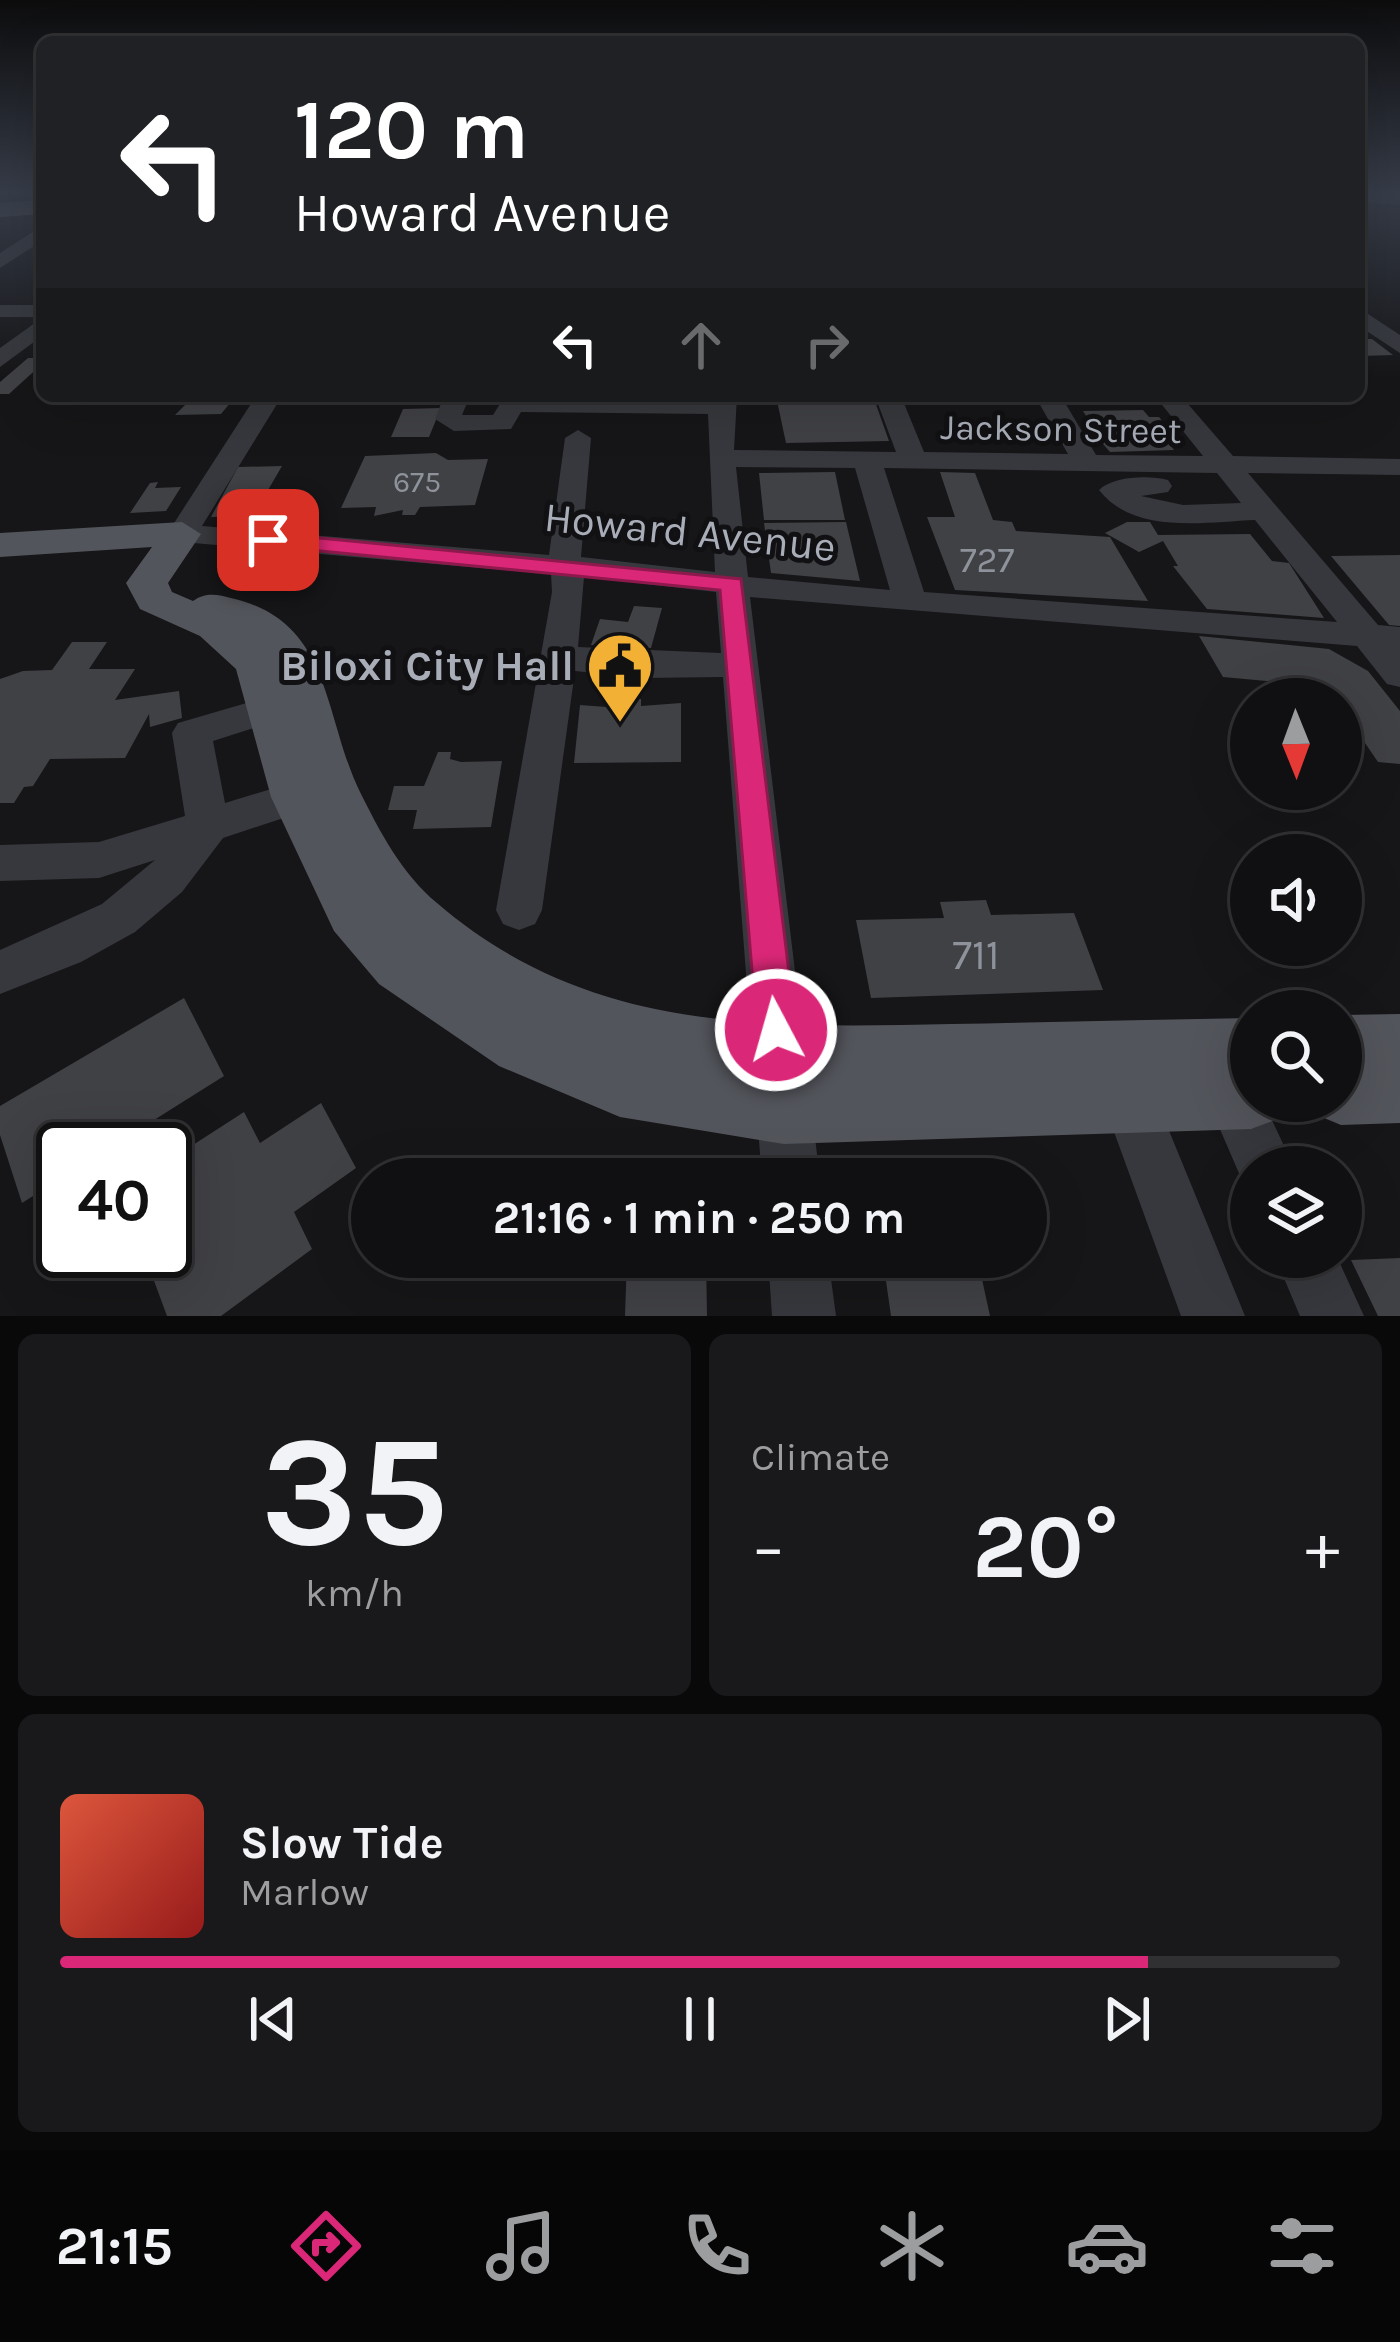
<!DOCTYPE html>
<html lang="en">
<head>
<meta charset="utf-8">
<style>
  :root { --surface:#101012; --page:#19191b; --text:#f1f3f6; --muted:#9c9d9f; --line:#303032; --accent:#db2777 }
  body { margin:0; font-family:Karla,sans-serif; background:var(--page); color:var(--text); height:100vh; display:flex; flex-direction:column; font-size:45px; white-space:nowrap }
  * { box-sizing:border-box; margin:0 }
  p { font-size:39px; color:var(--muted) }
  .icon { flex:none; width:66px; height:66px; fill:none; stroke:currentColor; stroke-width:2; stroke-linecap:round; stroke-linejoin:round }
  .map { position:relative; height:1316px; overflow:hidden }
  .sheet { display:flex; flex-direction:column; gap:18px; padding:18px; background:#09090a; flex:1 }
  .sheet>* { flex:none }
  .top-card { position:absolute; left:36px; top:36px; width:1329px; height:366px; border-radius:18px; box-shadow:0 12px 48px #0002,0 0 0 3px var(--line); background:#202124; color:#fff; overflow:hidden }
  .needle { width:78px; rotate:179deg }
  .fabs { position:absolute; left:1230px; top:678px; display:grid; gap:24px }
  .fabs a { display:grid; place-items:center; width:132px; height:132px; border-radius:50%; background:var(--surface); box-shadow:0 12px 48px #0002,0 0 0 3px var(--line); font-size:60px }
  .speed { position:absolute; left:36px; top:1122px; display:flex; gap:24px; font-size:60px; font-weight:700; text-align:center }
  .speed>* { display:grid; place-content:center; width:156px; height:156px; border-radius:50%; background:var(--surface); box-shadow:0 12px 48px #0002,0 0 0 3px var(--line); line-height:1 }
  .speed .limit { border:6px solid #111; border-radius:18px; background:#fff; color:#111 }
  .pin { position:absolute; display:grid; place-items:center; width:102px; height:102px; color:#fff; margin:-51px; border-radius:24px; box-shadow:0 6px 18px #0006 }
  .me { position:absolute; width:132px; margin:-66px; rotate:354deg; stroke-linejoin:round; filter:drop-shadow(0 0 9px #0008) }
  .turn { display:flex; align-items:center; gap:42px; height:252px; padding:0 60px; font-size:54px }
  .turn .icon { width:156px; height:156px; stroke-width:2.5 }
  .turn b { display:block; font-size:84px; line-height:102px }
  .lanes { display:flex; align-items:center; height:114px; padding:0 60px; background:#0003; justify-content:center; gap:60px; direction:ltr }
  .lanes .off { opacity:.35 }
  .big { font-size:90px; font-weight:700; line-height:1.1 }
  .sheet .widget { flex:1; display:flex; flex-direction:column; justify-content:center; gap:18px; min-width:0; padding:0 42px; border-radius:18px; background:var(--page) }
  .sheet .dial { align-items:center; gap:0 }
  .dial b { font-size:156px; line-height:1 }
  .song { display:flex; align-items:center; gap:36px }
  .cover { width:144px; height:144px; border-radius:18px; background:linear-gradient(135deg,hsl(10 70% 55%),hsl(0 70% 35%)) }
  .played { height:12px; border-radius:6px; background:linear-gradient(90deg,var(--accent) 85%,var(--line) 85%) }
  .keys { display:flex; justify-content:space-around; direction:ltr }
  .heat { display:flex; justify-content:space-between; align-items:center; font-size:66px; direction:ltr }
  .sheet .tiles { flex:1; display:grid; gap:18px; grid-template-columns:1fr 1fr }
  .widget:last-child { grid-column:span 2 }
  .trip { position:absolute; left:351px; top:1158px; width:696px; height:120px; border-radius:60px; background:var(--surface); box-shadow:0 12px 48px #0002,0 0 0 3px var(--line); font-weight:700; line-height:120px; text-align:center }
  .tabs { display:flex; height:192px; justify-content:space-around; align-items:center; background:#060607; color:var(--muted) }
  .tabs .icon { width:84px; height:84px }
  .tabs .active { color:var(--accent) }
  .tabs b { font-size:54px; color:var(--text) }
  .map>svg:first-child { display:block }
  .building { fill:#404145 }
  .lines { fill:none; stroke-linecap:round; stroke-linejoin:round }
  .minor { fill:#37383d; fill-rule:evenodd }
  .major { fill:#53555c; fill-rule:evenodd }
  .route { fill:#db2777; stroke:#8e194d; stroke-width:3 }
  .labels { text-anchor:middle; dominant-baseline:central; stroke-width:10; stroke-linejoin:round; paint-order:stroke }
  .far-number-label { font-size:30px; fill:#8e929b }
  .far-street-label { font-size:36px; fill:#a8adb8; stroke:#111113 }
  .number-label { font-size:36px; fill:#8e929b }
  .street-label { font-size:42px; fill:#a8adb8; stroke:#111113 }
  .poi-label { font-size:42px; font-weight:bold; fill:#a8adb8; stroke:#111113; text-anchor:end }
  .near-number-label { font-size:42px; fill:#8e929b }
</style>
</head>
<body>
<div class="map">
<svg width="1400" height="1316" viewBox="0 0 1400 1316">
  <rect width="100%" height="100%" fill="#161618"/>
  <path class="building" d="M1359 339H1372L1393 355 1359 356Z
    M28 358H42V364L9 394H0V382Z
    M776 396H873L889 441 786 443Z
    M231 402 221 414 175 415 187 403Z
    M441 408 429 437H391L403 409Z
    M1143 410 1149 417H1159L1179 442H1168L1174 450 1110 452 1091 430H1095L1083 411Z
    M436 453 448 460 488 459 475 505 420 507 415 515H402L403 510 374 516 376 507 341 508 365 456Z
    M282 466 253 516 211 517 238 467Z
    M835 472 845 520H764L759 473Z
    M940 472 975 473 993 520 1012 522 1016 531 1110 537 1148 601 955 590 927 517H955Z
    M158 482 155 488 181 487 166 511 130 513 150 483Z
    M846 522 860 581 771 573 764 523Z
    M1127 522H1150L1158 535 1250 534 1272 561 1289 563 1324 618 1207 609 1173 566H1178L1163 541 1139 552 1105 533Z
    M1400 555V626L1389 625 1331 556Z
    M634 606 662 608 651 648 591 645 600 619 628 622Z
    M1199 636 1329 649 1368 671 1400 711V764L1378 762 1341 708V699H1272L1288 683 1223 677Z
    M72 642H107L89 669H135L115 700 179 691 182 718 150 727 149 714 125 758 50 759 33 786 24 787 14 803H0V679L23 671 52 670Z
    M621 699H641V706L681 703V762L574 763 580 705 620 708Z
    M438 752H451L450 759 461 762 502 761 491 827 413 829 417 810H388L394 786H424Z
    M986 900 991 915 1074 913 1103 990 871 998 856 920 944 918 940 902Z
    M184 998 224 1076 108 1149H63V1177L22 1203 0 1135V1106Z
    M321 1103 356 1168 294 1212 312 1249 221 1316H167L143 1251H165V1163L244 1112 260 1143Z
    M627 1257H706L707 1316H625Z
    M892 1257H966L968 1270H980L990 1316H891L885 1274 895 1273Z
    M1400 1258V1316H1378L1351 1260Z"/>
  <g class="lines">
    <path class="minor" d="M1359 193 1400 195V205L1359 202Z
      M42 226V241L0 268V253Z
      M0 305H42V317H0Z
      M1359 308 1400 335V353L1359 326Z
      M42 318V336L0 367V348Z
      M256 396H282L202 526 549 555 565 438 578 430 591 438 581 557 715 572 708 414 521 412 511 429 454 431 435 419 444 396H470L462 415H493L503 399 512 396H737L734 450 896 452 875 396H901L924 452 1068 454 1035 396H1061L1096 455 1203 456 1155 396H1181L1233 456 1400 459V475L1248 473 1378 625 1400 627V687L1387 684 1357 646 750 597 820 1179H762L723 677 643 678 575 671 542 910 535 924 519 930 503 924 496 910 552 592 551 574 171 541 167 534ZM736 467 855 468 890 590 748 577ZM884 468 1217 473 1241 503 1183 505 1141 496 1168 492 1172 486 1168 480C1149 475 1113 476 1099 490 1134 535 1205 522 1255 520L1337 622 924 592ZM584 577 716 592 721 653 578 647Z
      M294 689 307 693 313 702 307 711 213 741 225 803 317 775 332 780 338 791 332 802 223 838 182 892 135 932 81 962 0 994V950L102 904 155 860 99 878 0 881V845L99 842 185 816 172 733 178 723Z
      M1128 1069 1147 1077 1245 1316H1181L1101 1096 1109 1077Z
      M1233 1070 1251 1078V1101H1263L1294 1167H1251V1190L1245 1187 1206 1097 1214 1078Z
      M768 1257H828L836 1316H772Z
      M1275 1257H1337L1364 1316H1300Z"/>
    <path class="major" d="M42 200V214L0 217V203Z
      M182 522 201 534 168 583 172 592 193 601C207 591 219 595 235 599 332 623 323 716 360 792 380 832 402 874 437 903 588 1033 765 1028 952 1024 1052 1022 1151 1020 1251 1018V1101H1283L1275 1120 1251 1129 784 1144 620 1117 499 1066 379 984 334 931 271 797 236 669 200 636 140 609 126 583 152 547 0 557V533Z
      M1400 1014V1123L1341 1125 1317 1115 1311 1101H1341V1015Z"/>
  </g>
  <linearGradient id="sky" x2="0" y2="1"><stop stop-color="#0c0c0d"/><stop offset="0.51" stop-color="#363c48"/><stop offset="1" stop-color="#363c48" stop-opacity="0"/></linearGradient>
  <rect width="1400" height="378" fill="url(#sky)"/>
  <path class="route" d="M268 533 741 579 796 1030 790 1043 776 1048 763 1043 757 1030 720 590 259 545 256 540Z"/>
  <defs>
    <g id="civic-pin" transform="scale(3.45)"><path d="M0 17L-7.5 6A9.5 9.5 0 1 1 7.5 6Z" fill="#f2b134" stroke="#111113"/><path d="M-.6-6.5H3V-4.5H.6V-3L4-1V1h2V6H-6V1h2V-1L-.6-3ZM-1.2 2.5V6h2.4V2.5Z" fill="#111"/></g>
  </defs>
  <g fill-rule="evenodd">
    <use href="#civic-pin" x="620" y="666"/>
  </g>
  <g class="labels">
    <g class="far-number-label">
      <text x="417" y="482">675</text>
    </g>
    <g class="far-street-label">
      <text transform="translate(1061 429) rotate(1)">Jackson Street</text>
    </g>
    <g class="number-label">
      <text x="987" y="560">727</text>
    </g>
    <g class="street-label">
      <text transform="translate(690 532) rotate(6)">Howard Avenue</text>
    </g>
    <g class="poi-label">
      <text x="574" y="666">Biloxi City Hall</text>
    </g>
    <g class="near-number-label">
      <text x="976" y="955">711</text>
    </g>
  </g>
</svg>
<div class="fabs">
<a><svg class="needle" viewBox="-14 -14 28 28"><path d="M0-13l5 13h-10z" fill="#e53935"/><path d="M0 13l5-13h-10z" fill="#9c9d9f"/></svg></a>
<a><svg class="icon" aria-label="sound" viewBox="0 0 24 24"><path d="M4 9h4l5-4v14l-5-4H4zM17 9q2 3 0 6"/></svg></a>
<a><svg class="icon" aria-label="search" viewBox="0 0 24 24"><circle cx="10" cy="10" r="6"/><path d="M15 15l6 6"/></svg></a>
<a><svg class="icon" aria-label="layers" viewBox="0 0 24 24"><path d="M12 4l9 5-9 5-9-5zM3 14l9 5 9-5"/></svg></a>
</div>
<div class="speed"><div class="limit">40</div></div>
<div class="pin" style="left:268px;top:540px;background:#d93025"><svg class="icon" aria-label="arrive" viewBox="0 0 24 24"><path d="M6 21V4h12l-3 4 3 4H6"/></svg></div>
<svg class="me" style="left:776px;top:1030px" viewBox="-20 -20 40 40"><circle r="17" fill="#db2777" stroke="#fff" stroke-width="3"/><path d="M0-11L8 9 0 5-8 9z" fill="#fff"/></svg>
<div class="trip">21:16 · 1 min · 250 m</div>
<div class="top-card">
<div class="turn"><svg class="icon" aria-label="left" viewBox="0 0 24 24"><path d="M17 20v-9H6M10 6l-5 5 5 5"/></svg><div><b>120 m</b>Howard Avenue</div></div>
<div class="lanes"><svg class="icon" aria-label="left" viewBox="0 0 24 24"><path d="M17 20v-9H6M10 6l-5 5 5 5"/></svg><svg class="icon off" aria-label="ahead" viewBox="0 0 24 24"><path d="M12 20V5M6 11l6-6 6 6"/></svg><svg class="icon off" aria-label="right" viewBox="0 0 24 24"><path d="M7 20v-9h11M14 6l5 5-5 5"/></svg></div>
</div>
</div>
<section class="sheet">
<div class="tiles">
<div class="widget dial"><b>35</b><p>km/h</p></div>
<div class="widget"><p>Climate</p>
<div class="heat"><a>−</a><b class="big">20°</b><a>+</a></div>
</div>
<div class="widget">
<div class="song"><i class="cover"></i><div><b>Slow Tide</b><p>Marlow</p></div></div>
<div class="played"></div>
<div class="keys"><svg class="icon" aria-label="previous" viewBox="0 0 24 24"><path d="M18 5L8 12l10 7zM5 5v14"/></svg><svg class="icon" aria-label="pause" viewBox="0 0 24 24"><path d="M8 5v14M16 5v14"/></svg><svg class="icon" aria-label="next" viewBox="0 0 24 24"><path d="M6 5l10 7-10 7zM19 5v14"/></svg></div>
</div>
</div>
</section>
<nav class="tabs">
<b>21:15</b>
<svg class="icon active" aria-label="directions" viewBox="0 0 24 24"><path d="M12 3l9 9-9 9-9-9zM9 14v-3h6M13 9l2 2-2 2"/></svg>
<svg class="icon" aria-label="music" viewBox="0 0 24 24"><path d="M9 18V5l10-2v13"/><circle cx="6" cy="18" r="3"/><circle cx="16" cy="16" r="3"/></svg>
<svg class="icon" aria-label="phone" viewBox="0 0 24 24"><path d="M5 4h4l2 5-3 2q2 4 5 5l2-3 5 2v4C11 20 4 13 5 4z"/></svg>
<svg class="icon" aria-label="climate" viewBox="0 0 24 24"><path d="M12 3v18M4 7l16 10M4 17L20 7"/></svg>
<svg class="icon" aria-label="car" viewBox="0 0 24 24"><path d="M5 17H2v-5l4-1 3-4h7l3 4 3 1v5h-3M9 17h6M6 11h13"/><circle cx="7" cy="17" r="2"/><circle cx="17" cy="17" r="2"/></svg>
<svg class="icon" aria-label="filters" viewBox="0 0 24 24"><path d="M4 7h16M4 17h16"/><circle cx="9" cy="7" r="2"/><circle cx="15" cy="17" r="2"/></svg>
</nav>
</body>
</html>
